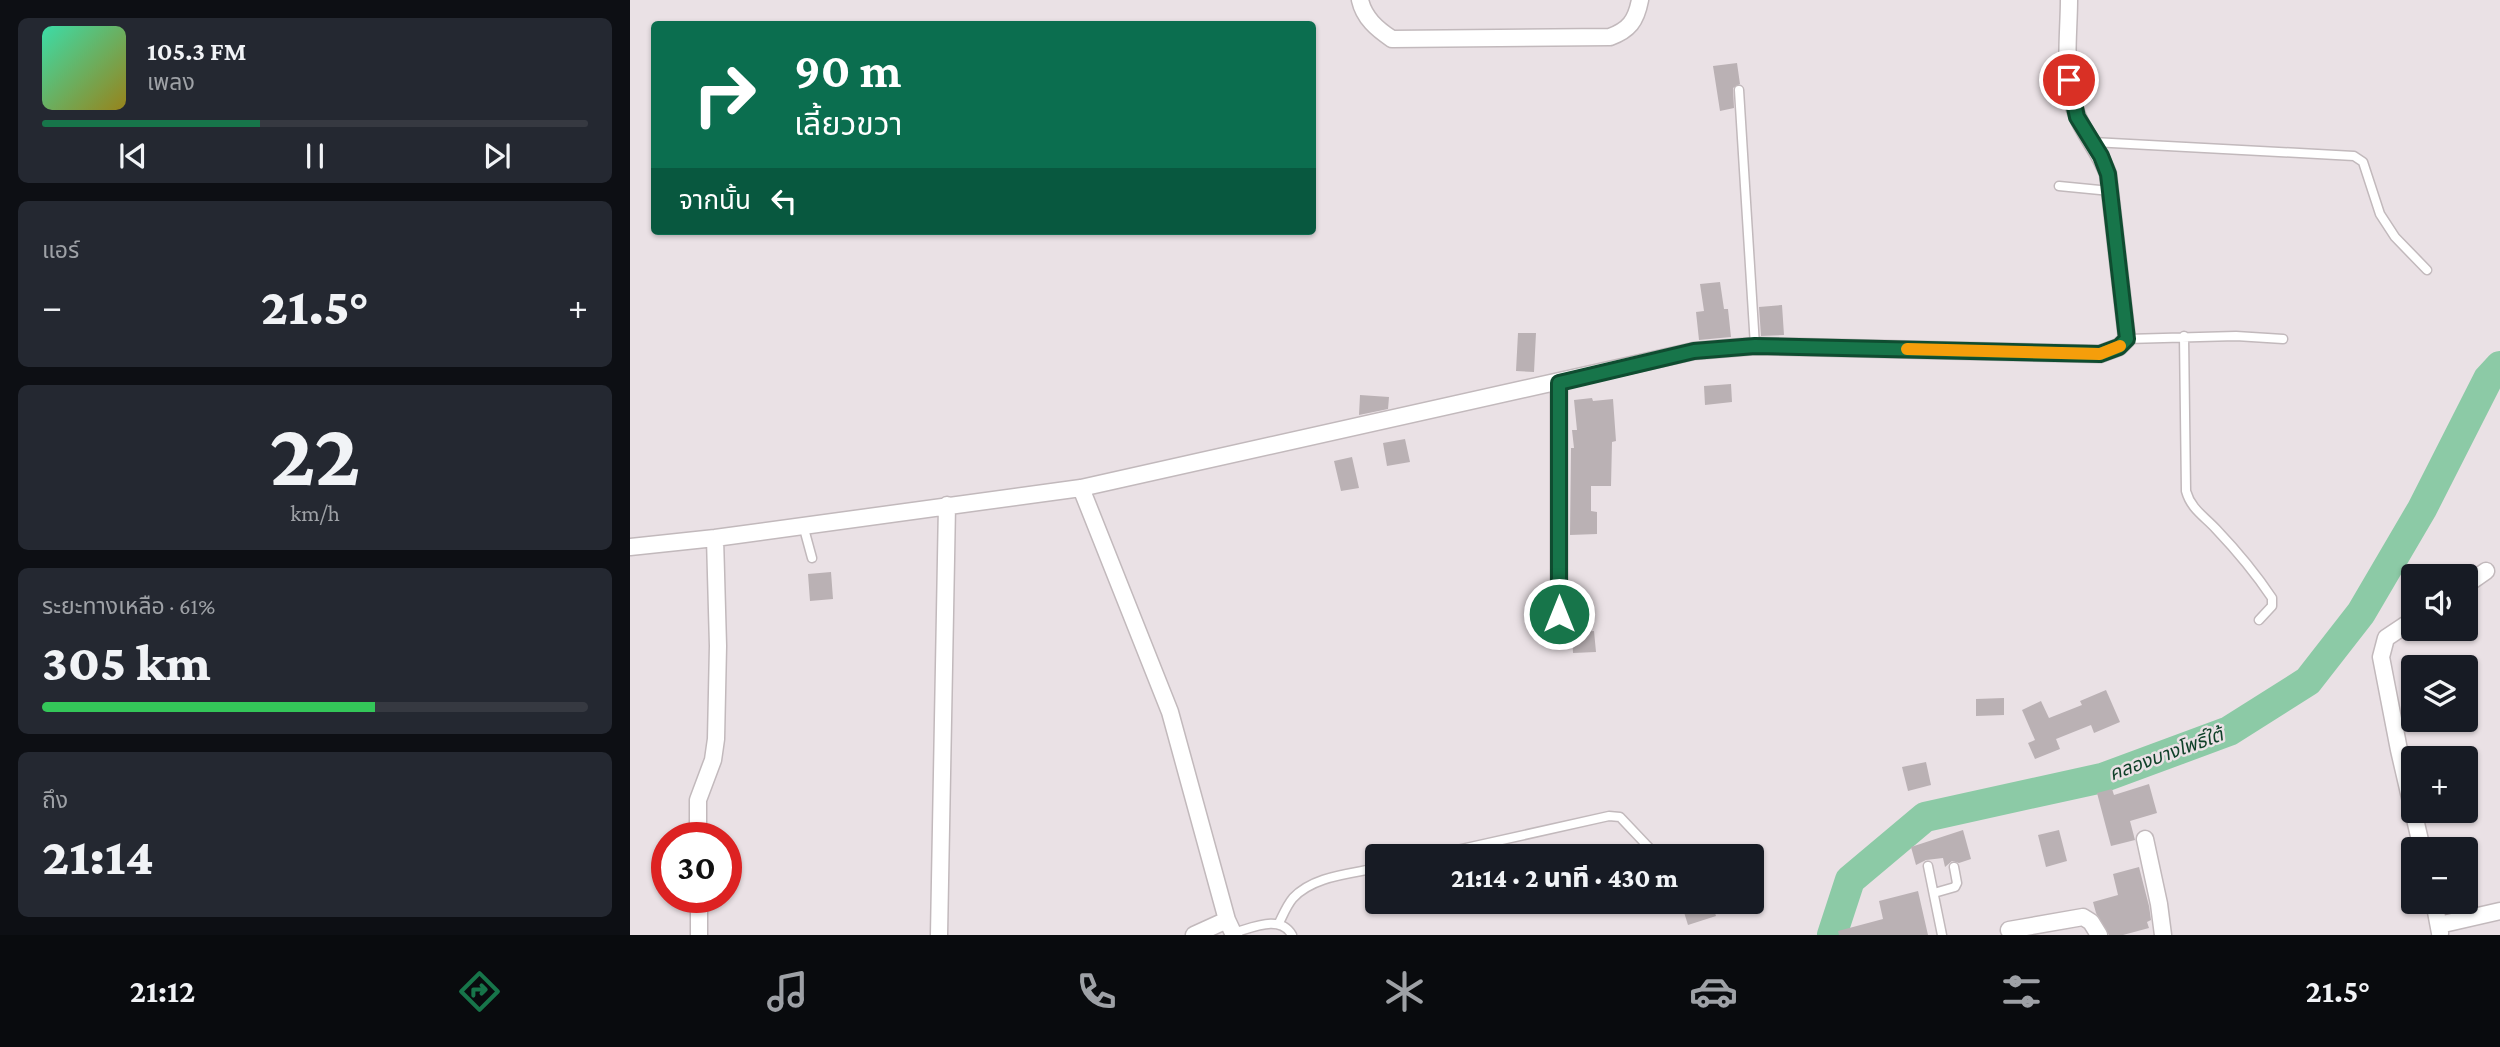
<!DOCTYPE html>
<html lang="th">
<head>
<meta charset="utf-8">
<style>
  :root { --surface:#171b24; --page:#242831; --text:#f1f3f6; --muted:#9ea1a6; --line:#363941; --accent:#17754a }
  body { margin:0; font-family:"Crimson Pro","Noto Sans Thai",serif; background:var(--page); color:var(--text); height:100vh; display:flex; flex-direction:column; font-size:26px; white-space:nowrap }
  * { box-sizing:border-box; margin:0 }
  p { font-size:23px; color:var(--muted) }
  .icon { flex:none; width:38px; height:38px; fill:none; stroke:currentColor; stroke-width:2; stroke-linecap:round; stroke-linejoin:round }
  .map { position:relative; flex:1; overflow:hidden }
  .panel { display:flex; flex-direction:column; gap:18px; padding:18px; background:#0d0f14; width:630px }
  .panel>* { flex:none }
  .banner { position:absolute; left:21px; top:21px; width:665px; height:214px; border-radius:7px; box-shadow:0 2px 5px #0004; background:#0b6e4f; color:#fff; overflow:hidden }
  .fabs { position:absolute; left:1771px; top:564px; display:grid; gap:14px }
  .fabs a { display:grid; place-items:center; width:77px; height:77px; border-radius:7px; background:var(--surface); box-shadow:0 2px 5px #0004; font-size:35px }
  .speed { position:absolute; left:21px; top:822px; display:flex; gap:14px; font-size:35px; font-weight:700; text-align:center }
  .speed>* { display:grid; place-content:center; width:91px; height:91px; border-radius:50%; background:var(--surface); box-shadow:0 2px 5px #0004; line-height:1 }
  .speed .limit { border:10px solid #d22; background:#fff; color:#111 }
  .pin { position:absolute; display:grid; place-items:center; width:60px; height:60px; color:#fff; margin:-30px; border:4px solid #fff; border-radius:50%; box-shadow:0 2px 7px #0007 }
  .me { position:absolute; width:77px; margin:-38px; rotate:0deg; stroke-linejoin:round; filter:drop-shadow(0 0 5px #0008) }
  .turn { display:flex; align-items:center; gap:24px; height:147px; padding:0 28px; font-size:32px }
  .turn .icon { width:91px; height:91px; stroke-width:2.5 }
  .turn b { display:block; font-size:49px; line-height:60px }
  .then { display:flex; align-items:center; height:66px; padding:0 28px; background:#0003; gap:14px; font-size:26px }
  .big { font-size:52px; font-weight:800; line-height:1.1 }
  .panel .widget { flex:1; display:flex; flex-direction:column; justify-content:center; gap:10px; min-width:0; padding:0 24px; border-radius:10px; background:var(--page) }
  .panel .dial { align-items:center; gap:0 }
  .dial b { font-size:91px; line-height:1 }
  .song { display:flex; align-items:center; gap:21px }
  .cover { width:84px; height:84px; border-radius:10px; background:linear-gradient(135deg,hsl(160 70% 55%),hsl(50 70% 35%)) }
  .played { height:7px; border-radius:4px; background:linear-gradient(90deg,var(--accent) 40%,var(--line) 40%) }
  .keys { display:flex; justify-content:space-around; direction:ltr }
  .heat { display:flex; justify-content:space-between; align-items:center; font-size:38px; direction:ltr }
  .charge { height:10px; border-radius:5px; background:linear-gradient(90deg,#34c759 61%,var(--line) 0) }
  .trip { position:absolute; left:735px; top:844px; width:399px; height:70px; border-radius:7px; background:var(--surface); box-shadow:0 2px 5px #0004; font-weight:800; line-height:70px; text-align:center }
  .menu { display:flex; height:112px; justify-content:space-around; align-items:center; background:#090b0e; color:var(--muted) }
  .menu .icon { width:49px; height:49px }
  .menu .selected { color:var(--accent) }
  .menu b { font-size:32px; color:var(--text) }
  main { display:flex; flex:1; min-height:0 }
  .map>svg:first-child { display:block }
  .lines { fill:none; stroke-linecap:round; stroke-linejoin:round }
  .river { stroke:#8ccaa6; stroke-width:30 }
  .building { fill:#bab1b4 }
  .service-casing { stroke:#c2b9bc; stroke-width:11 }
  .minor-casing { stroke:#c2b9bc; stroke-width:19 }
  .service { stroke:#fff; stroke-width:8 }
  .minor { stroke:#fff; stroke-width:16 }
  .route-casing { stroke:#0f4c30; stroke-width:18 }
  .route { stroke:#17754a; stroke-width:12 }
  .slow { stroke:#f59e0b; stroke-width:12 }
  .labels { text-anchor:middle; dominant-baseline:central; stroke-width:5; stroke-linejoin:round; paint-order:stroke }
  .water-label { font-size:19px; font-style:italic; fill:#0f4129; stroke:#eae1e5 }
</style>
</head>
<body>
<main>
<section class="panel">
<div class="widget">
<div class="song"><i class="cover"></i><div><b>105.3 FM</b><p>เพลง</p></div></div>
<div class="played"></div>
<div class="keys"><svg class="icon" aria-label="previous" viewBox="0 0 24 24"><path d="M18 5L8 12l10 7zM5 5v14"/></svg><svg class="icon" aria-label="pause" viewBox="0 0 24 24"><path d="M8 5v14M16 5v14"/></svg><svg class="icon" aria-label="next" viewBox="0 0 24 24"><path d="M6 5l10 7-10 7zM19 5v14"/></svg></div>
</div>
<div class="widget"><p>แอร์</p>
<div class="heat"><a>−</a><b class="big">21.5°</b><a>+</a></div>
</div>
<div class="widget dial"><b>22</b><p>km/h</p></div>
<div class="widget"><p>ระยะทางเหลือ · 61%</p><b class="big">305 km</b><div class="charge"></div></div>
<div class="widget"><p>ถึง</p><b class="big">21:14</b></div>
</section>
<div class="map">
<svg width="1870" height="935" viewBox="0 0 1870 935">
  <rect width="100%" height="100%" fill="#eae1e5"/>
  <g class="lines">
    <path class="river" d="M1202 935 1220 880 1295 817 1472 778 1599 731 1678 681 1731 613 1792 509 1858 379 1870 366"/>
  </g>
  <path class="building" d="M1107 63 1110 84 1103 88 1104 108 1090 111 1083 66Z
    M1090 282 1094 309H1098L1101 337 1069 340 1066 312 1074 311 1070 284Z
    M1152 305 1154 335 1131 336 1129 307Z
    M888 333H906L904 372 886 371Z
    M1101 384 1102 402 1075 405 1074 386Z
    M730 395 759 397 758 409 729 415Z
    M962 398 963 401 983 399 986 441 982 442 981 486H961V511L967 512V534L940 535 941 448H944L942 430H947L944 400Z
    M775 439 780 462 757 466 753 443Z
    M722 457 729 488 711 491 704 461Z
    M201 572 203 599 180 601 178 574Z
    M964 631 966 652 943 653 942 632Z
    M1476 690 1490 722 1464 733 1461 725 1426 739 1430 749 1405 759 1398 743 1405 740 1392 710 1411 701 1419 718 1452 705 1450 701Z
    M1374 698V715L1346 716V699Z
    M1296 762 1301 785 1278 791 1272 767Z
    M1519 784 1527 813 1500 821 1505 840 1481 846 1467 793 1482 789 1484 795Z
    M1333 830 1341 859 1329 863 1322 861 1315 867 1313 858 1296 860 1286 865 1281 847Z
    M1429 830 1437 861 1416 867 1408 835Z
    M1509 867 1519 906 1521 920 1517 922 1519 928 1493 935H1479L1466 913 1463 902 1488 895 1483 874Z
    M1288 891 1298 935H1209L1208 931 1253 919 1249 901Z
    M1075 901H1081L1086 916 1058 925 1053 909Z"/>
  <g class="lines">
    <g class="service-casing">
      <path id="service" d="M1109 90 1125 346
        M1463 142 1724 156 1733 162 1750 214 1765 237 1797 270
        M1429 186 1480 191
        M1554 336 1556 491C1561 509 1574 516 1586 529 1606 550 1626 574 1642 598V606L1629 620
        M1497 339 1606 336 1653 339
        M173 525 182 558
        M800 856 979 816 990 817 1027 856
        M1298 866 1312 935
        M1304 893 1325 887 1327 883 1324 867
        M649 923C653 915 657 905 663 898 683 876 720 874 747 868
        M603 933C622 928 650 914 662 935"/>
    </g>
    <g class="minor-casing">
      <path id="minor" d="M730 0C734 18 747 29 762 39L980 37C999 30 1006 21 1010 0
        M929 383V614
        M451 488 540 712 597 920 604 935
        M0 547 85 538 451 488 1064 351 1125 346 1470 354 1489 347 1497 339 1478 174C1470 152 1455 136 1447 115 1432 81 1439 36 1439 0
        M1836 585 1856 571
        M1783 620 1756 638 1751 657 1769 750 1792 849
        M68 838V800L83 760 86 739 88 646 85 538
        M1515 839 1529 904 1533 935
        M69 898V935
        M1804 901 1810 933
        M1809 925 1870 911
        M1379 930 1453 917 1461 922 1469 935
        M309 935 317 505
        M564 935 597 920"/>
    </g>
    <use href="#service" class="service"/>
    <use href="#minor" class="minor"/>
  </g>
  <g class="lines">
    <g class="route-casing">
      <path id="route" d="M929 614V383L1064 351 1125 346 1470 354 1489 347 1497 339 1478 174 1471 156 1447 117 1439 80"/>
    </g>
    <use href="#route" class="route"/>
    <path class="slow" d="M1277 349 1470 354 1490 346"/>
  </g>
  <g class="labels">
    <g class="water-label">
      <text transform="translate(1536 754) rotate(-20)">คลองบางโพธิ์ใต้</text>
    </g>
  </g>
</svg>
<div class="fabs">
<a><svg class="icon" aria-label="sound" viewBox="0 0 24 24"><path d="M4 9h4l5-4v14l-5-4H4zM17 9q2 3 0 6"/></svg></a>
<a><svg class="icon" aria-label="layers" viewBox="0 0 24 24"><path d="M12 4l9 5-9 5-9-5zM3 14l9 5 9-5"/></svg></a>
<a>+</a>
<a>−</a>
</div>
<div class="speed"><div class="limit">30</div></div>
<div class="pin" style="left:1439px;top:80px;background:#d93025"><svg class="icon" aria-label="arrive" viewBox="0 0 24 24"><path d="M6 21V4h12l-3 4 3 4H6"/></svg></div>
<svg class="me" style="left:929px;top:614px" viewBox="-20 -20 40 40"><circle r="17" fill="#17754a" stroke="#fff" stroke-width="3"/><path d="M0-11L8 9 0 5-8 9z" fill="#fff"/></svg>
<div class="trip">21:14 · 2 นาที · 430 m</div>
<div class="banner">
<div class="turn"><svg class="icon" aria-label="right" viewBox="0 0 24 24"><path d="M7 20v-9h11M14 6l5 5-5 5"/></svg><div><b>90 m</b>เลี้ยวขวา</div></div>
<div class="then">จากนั้น<svg class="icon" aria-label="left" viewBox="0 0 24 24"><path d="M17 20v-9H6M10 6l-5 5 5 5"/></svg></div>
</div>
</div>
</main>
<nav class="menu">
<b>21:12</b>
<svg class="icon selected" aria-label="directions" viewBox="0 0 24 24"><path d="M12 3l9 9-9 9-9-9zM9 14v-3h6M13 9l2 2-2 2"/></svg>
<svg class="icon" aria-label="music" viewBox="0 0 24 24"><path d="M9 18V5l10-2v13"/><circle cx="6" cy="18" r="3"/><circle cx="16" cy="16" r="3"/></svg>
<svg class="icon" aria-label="phone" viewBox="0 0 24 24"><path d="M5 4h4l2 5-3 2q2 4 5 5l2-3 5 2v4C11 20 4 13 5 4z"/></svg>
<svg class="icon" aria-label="climate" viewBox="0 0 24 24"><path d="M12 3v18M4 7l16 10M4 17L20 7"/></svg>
<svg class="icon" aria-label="car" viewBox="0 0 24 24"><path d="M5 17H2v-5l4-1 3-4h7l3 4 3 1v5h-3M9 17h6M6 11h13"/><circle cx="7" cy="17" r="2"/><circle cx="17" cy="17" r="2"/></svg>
<svg class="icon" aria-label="filters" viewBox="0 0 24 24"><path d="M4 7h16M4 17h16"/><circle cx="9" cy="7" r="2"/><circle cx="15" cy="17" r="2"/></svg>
<b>21.5°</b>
</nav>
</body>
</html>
